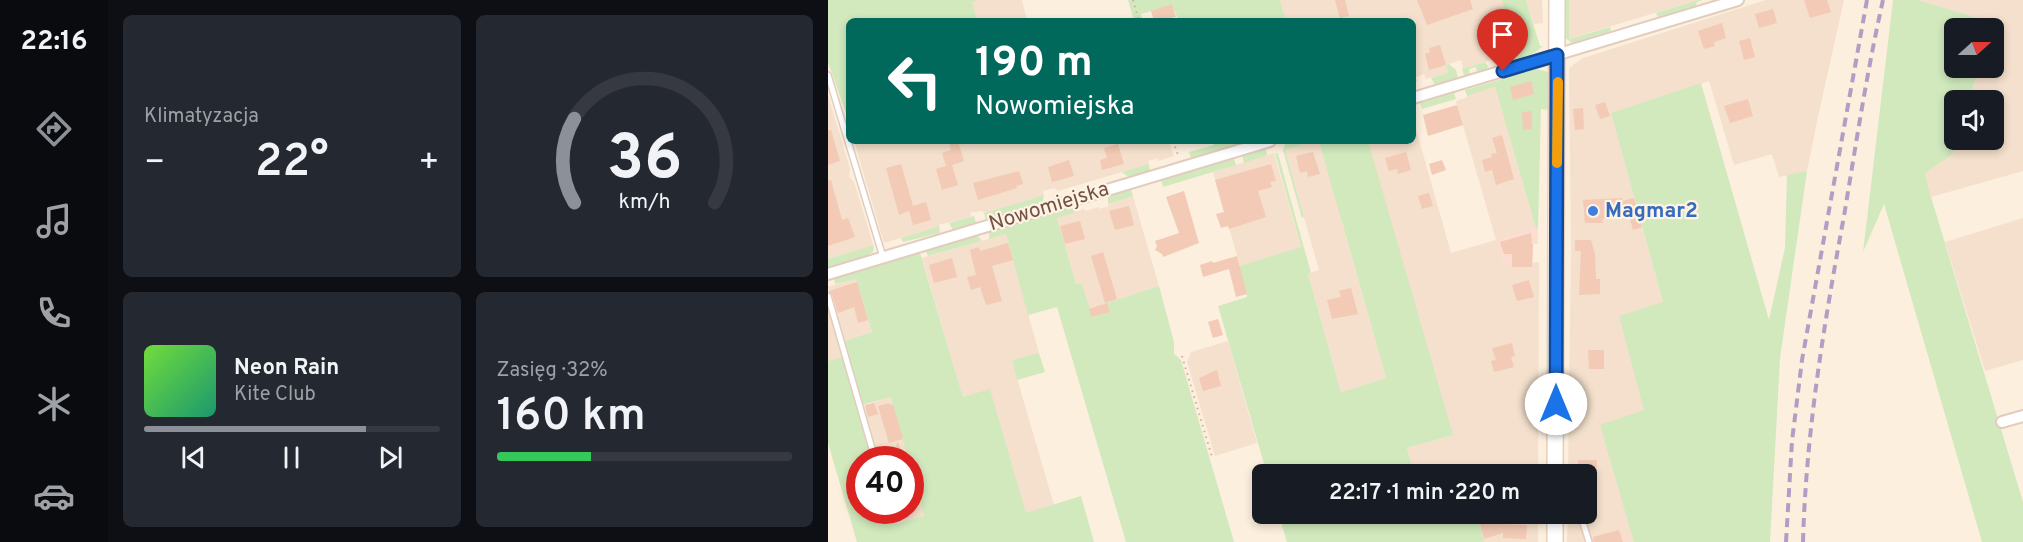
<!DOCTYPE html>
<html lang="pl">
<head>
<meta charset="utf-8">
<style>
  :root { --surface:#171b24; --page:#242831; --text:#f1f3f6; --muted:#9ea1a6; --line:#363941; --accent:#8c9099 }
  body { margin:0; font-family:Overpass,sans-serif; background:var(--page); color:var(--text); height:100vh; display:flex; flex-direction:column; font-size:22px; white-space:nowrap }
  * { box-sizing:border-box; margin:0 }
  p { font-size:20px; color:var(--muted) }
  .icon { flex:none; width:33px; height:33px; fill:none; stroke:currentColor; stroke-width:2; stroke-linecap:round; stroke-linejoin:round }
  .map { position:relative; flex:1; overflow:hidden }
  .sheet { display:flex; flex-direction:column; gap:15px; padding:15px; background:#0d0f14; width:720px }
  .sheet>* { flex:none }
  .guide { position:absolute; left:18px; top:18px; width:570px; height:126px; border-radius:9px; box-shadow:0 3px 9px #0003; background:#00695c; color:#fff; overflow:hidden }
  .needle { width:39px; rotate:69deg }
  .fabs { position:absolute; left:1116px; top:18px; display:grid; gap:12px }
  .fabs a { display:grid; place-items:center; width:60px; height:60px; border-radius:9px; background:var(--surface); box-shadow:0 3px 9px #0003; font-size:30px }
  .speed { position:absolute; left:18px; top:446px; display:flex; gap:12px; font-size:30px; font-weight:700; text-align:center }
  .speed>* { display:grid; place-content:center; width:78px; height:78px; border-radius:50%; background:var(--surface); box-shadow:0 3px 9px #0003; line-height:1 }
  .speed .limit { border:9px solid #d22; background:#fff; color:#111 }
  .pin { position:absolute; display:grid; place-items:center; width:51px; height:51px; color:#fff; margin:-62px -26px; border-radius:50% 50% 50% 0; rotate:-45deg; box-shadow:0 0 6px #0007 }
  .pin .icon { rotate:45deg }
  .me { position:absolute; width:66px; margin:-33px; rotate:0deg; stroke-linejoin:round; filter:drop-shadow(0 0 4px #0008) }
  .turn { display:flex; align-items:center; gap:21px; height:126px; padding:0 30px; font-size:27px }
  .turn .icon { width:78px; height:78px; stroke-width:2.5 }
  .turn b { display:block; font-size:42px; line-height:51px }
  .big { font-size:45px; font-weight:600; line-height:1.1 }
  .sheet .card { flex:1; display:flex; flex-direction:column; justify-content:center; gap:9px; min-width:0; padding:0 21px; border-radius:9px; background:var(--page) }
  .sheet .dial { align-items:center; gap:0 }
  .dial svg { height:156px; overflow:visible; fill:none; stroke:var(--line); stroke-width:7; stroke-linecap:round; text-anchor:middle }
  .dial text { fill:var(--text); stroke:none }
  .song { display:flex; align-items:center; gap:18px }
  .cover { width:72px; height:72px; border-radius:9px; background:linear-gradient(135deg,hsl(100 70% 55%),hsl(160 70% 35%)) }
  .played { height:6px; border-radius:3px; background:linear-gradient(90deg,var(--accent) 75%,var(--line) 75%) }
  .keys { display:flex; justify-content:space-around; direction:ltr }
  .heat { display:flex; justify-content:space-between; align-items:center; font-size:33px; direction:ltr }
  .charge { height:9px; border-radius:4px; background:linear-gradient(90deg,#34c759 32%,var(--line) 0) }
  .sheet .tiles { flex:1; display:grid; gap:15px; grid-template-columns:repeat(2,1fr) }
  .trip { position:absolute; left:424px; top:464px; width:345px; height:60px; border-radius:9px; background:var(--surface); box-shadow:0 3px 9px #0003; font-weight:600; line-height:60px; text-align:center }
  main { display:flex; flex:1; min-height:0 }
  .menu { display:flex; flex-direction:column; width:108px; justify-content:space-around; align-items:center; background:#090b0e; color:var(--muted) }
  .menu .icon { width:42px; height:42px }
  .menu .current { color:var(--accent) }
  .menu b { font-size:27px; color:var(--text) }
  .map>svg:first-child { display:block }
  .residential { fill:#f4e0cc }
  .commercial { fill:#fddcd1 }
  .green { fill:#d1e9bd }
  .building { fill:#f2cab5 }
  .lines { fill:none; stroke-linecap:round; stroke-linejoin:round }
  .lane-casing { stroke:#e2ccbd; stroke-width:8 }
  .street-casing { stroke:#e2ccbd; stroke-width:14 }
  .secondary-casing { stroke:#e7cdba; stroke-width:18 }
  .path { stroke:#d6ae99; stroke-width:2; stroke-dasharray:1.5 4.5; stroke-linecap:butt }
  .lane { stroke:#fff; stroke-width:5 }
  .street { stroke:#fff; stroke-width:10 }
  .secondary { stroke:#fff; stroke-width:15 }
  .rail { stroke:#b19ec4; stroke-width:4; stroke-dasharray:9 6; stroke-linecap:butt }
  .route-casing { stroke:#114b97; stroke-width:15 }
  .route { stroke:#1a73e8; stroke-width:10 }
  .slow { stroke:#f59e0b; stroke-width:10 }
  .shop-dot { fill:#3f7fe0; stroke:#fff3e4; stroke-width:2 }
  .labels { text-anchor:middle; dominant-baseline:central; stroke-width:4.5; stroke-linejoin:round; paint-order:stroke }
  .street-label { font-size:21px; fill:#725346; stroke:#fff3e4 }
  .shop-label { font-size:21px; font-weight:bold; fill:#366cbe; stroke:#fff3e4; text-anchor:start }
</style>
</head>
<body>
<main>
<nav class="menu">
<b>22:16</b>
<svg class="icon current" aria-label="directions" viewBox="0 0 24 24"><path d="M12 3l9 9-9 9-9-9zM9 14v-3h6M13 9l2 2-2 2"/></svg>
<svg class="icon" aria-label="music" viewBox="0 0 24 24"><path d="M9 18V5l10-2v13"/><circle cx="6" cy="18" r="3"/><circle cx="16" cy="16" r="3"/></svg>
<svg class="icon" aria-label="phone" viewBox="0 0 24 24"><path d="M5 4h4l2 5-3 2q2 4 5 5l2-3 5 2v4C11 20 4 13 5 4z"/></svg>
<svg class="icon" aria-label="climate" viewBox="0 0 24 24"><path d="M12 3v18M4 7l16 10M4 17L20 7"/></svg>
<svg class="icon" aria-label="car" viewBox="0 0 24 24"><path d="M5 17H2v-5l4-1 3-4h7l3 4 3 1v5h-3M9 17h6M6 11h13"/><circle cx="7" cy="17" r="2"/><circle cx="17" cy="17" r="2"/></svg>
</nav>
<section class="sheet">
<div class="tiles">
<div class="card"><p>Klimatyzacja</p>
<div class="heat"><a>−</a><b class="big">22°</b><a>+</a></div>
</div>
<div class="card dial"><svg viewBox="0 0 100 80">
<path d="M14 69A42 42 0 1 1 86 69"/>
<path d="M14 69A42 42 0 0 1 14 26" stroke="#8c9099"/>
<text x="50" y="56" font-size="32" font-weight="700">36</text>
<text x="50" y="72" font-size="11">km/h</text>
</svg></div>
<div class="card">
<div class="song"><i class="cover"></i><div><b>Neon Rain</b><p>Kite Club</p></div></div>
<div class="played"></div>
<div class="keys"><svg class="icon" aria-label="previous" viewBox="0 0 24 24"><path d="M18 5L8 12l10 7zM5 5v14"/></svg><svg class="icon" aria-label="pause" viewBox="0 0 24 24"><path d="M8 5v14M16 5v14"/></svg><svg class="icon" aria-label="next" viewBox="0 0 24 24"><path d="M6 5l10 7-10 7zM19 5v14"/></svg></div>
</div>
<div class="card"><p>Zasięg · 32%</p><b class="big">160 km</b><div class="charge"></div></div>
</div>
</section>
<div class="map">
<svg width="1195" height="542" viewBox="0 0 1195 542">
  <rect width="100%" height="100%" fill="#fcefde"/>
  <path class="residential" d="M150 0H194L199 21H149L143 2Z
    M452 0H674L688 51 635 69 633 60 618 65 620 73 598 79 596 74 588 77 589 82 585 83V21H458Z
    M698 0H714L715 23 706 24Z
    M741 0H870L740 39Z
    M938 0H1016L989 121 979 171 951 177 944 154 906 165 881 81 783 113 835 302 792 317 817 410 800 518 806 542H739L740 513H759V474H740L743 247 741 68 755 58Z
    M1090 0H1195V171L1103 197 1097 172 1125 154 1129 140H1166V100H1141L1151 68H1166V28H1162L1164 22Z
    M667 87 708 229 668 240 628 101 641 97 640 95Z
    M0 95 22 169 21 177 26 182 45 244 44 246 0 259Z
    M585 118 623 253 668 240 676 266 711 262 710 474H586L579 448 625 435 513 220 558 378 513 392 480 274 491 270 457 150 486 141H585Z
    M26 141H341L346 156 330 161 329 158 324 160 320 161 321 164 230 191 226 188 215 191 216 195 156 213 154 211 145 212 142 213 143 217 110 225V227L56 243Z
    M446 153 473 248 412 266 385 172Z
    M305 196 331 286 279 303 282 312 263 317 254 283 248 284 229 218 256 209 257 211 271 207 272 209 281 206 280 204Z
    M1195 218V360L1157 371 1117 242Z
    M178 234 211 353 184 361 226 505 198 514 162 390 135 397 94 258Z
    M28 278 44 332 16 341 0 287Z
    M0 307 14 357 0 361Z
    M400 341 429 443 387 456 359 362 363 352Z
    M63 397 80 459H50L35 406Z
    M83 467 96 516 71 523 65 510H82Z
    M650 513H710V542H656Z"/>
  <path class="commercial" d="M710 228V244H705L704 267 675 266 668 240Z"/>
  <path class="green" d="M0 0H150L144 2 149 21H21L20 119 0 62Z
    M300 0H452L458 21H351L344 5 313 14 315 21H306Z
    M674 0H698L712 46H715C704 56 692 61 677 61L676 58 689 54Z
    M736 0H741V39L782 27 783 31 744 43 736 37Z
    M870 0H875L869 2 867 7 830 17 828 13Z
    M1065 0H1090L1164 22 1162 28H1126V68H1151L1141 100H1126V140H1129L1125 154 1097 173 1103 197 1195 502V542H1154L1056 204 1035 252Z
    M657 62 660 66 659 69 649 72 648 67 641 69 642 76 636 75 634 69Z
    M621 64 628 70 630 78 607 85 603 78 620 73 618 65Z
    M708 69 721 72 722 110 713 109 710 228 708 229 667 87 641 95 640 98 637 90Z
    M873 83 941 320 957 248 959 175 979 171 952 358 942 542H806L772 425 816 410 791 316 835 302 783 113Z
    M626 93 628 99 594 109 592 103Z
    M385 141H424L363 159 361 152 386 145Z
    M466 141H485L457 150 476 217 474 218 455 150 457 144Z
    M491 141H540L625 435 579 448 586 474H439L390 306 419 297 411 266 473 247 447 153 450 154 483 273 480 274 513 392 558 378Z
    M438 149 439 155 416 163 414 156Z
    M406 159 408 165 335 187 333 180Z
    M321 164 322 171C312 174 302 181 294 172Z
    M303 189 305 196 280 204V196Z
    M216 195 215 201 210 205 158 220 156 213Z
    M247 206 249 212 229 218 248 284 254 283 264 317 281 312 279 303 331 286 346 342V354L353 360 406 542H298L229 307 200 315 178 234 161 239V232Z
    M146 216 148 223 125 230 121 223Z
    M111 224 112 233 75 242 73 238 109 227Z
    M149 235 154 241 100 256 98 251Z
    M46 245 45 252 37 257 0 268V259Z
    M92 253 135 397 162 389 198 513 253 496 266 542H29L0 443V361L14 357 44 459H32V510H65L71 523 96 516 83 467 82 459H80L63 397 34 405 16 341 44 332 28 279 7 284 6 279Z
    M211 353 217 372 189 380 184 360Z
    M450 513H651V521L656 542H459Z"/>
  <path class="building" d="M507 0H517L521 16 512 18Z
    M589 0H642L645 9 599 25Z
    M976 0H999L1003 12 982 18Z
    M344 4 348 17 326 21 323 11Z
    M945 9 949 23 931 28 927 14Z
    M677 11 682 28 667 33 662 15Z
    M894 23 898 38 886 42 887 46 876 49 870 31Z
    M922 38 927 57 916 60 911 41Z
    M612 45 618 65 601 70 597 54 602 52 601 48Z
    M703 81 706 94 685 100 682 87Z
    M920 99 925 116 902 123 896 106Z
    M777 102 782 116 772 119 767 105Z
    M629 105 635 125 600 136 595 115Z
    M755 108 756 129 747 130 745 109Z
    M704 111V129L695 130 694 112Z
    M0 130H3L12 161 0 165Z
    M674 135 686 179 668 185 664 170 657 172 654 160 664 157 663 154 669 153 664 138Z
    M121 141H130L136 161 124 165 130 185 114 190 108 169 118 166 114 153 123 150Z
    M290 144 296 164 274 170 272 160 279 158 276 148Z
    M485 152 492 174 480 177 479 171 472 173 468 156Z
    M578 152 583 170 570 174 569 169 561 171 557 158Z
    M241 160 246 176 224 182 220 167Z
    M614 160 618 170 604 175 601 164Z
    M73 164 85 206 98 202 103 220 85 225 81 211 71 215 58 168Z
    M443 164 448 181 442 182 444 187 430 191 438 217 401 229 400 226 393 228 388 214 396 212 387 180Z
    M191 171 195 184 188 186 189 188 150 200 145 183Z
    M0 180H3L14 220 20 218 27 237 0 246Z
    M356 191 371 243 335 257 334 254 327 250 329 246 327 241 351 233 338 197Z
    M601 193 605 206 594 209 590 196Z
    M794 198V201L806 198 814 227 805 230 800 212 783 214 774 220 775 223H757L755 200Z
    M301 206 306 225 287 230 281 211Z
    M252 221 257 239 237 244 232 226Z
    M703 233 704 244H705L704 267H684V254H676L672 242Z
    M747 240H763L767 254 768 279H772V294L751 295 753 251H747Z
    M180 243 185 260 164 266 174 301 158 305 152 287 143 290 139 277 148 275 142 250 151 247 152 251Z
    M275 252 289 299 277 303 263 256Z
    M409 256 419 294 408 297 401 269 375 277 372 265 384 261 385 263Z
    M124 258 129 277 106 283 101 265Z
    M701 280 706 297 689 301 684 285Z
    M29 282 40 320 30 323 26 307 10 313 4 294 1 291Z
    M523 288 530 314 504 319 499 300 513 297 511 291Z
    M279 303 282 312 263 317 261 309Z
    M390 319 395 335 385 338 380 322Z
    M684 343 687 356 683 357 686 367 666 372 663 361 668 360 664 348Z
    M760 350H776V369H761Z
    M389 370 393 386 375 391 371 378Z
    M46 403 50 414 40 417 37 405Z
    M61 403 62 405 65 404 75 439 61 443 50 406Z
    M70 442 75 459H61Z
    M750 460H769L768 485H759V474H750Z
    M651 513 673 515 672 524 699 525 698 539 675 538V533L656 539 651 521Z
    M791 530 795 542H766L765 537Z"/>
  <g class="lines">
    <g class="lane-casing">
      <path id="lane" d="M0 75 55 257
        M0 296 47 459
        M752 513 761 542"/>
    </g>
    <g class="street-casing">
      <path id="street" d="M585 98 910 0
        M0 274 442 141
        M1174 422 1195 416"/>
    </g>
    <g class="secondary-casing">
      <path id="secondary" d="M727 474 729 0
        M727 542V513"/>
    </g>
    <path class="path" d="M305 0 311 21
      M345 141 351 158
      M354 356 384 457"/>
    <use href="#lane" class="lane"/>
    <use href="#street" class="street"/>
    <use href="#secondary" class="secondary"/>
    <path class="rail" d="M958 542 964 441 974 360 1039 0
      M975 542C978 432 996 324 1016 216 1028 144 1039 71 1055 0"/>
  </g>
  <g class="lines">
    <g class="route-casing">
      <path id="route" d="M675 71 729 55 728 404"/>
    </g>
    <use href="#route" class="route"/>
    <path class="slow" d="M729 163 730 82"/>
  </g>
  <circle class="shop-dot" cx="765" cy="211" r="6"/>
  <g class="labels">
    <g class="street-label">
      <text transform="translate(221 207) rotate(-17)">Nowomiejska</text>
    </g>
    <g class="shop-label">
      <text x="777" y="211">Magmar2</text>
    </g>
  </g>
</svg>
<div class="fabs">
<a><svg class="needle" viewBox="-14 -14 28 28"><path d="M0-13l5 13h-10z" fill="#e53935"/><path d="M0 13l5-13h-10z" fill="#9ea1a6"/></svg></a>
<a><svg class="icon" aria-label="sound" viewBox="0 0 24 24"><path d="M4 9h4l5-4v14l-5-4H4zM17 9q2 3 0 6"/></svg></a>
</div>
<div class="speed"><div class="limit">40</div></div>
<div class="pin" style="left:675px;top:71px;background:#d93025"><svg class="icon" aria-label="arrive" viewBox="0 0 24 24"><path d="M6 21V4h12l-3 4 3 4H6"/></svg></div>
<svg class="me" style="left:728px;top:404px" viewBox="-20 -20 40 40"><circle r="19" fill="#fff"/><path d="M0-13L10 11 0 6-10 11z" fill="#1a73e8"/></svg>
<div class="trip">22:17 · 1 min · 220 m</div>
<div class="guide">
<div class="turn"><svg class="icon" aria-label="left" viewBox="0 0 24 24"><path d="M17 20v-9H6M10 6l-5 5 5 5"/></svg><div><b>190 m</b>Nowomiejska</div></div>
</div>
</div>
</main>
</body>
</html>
